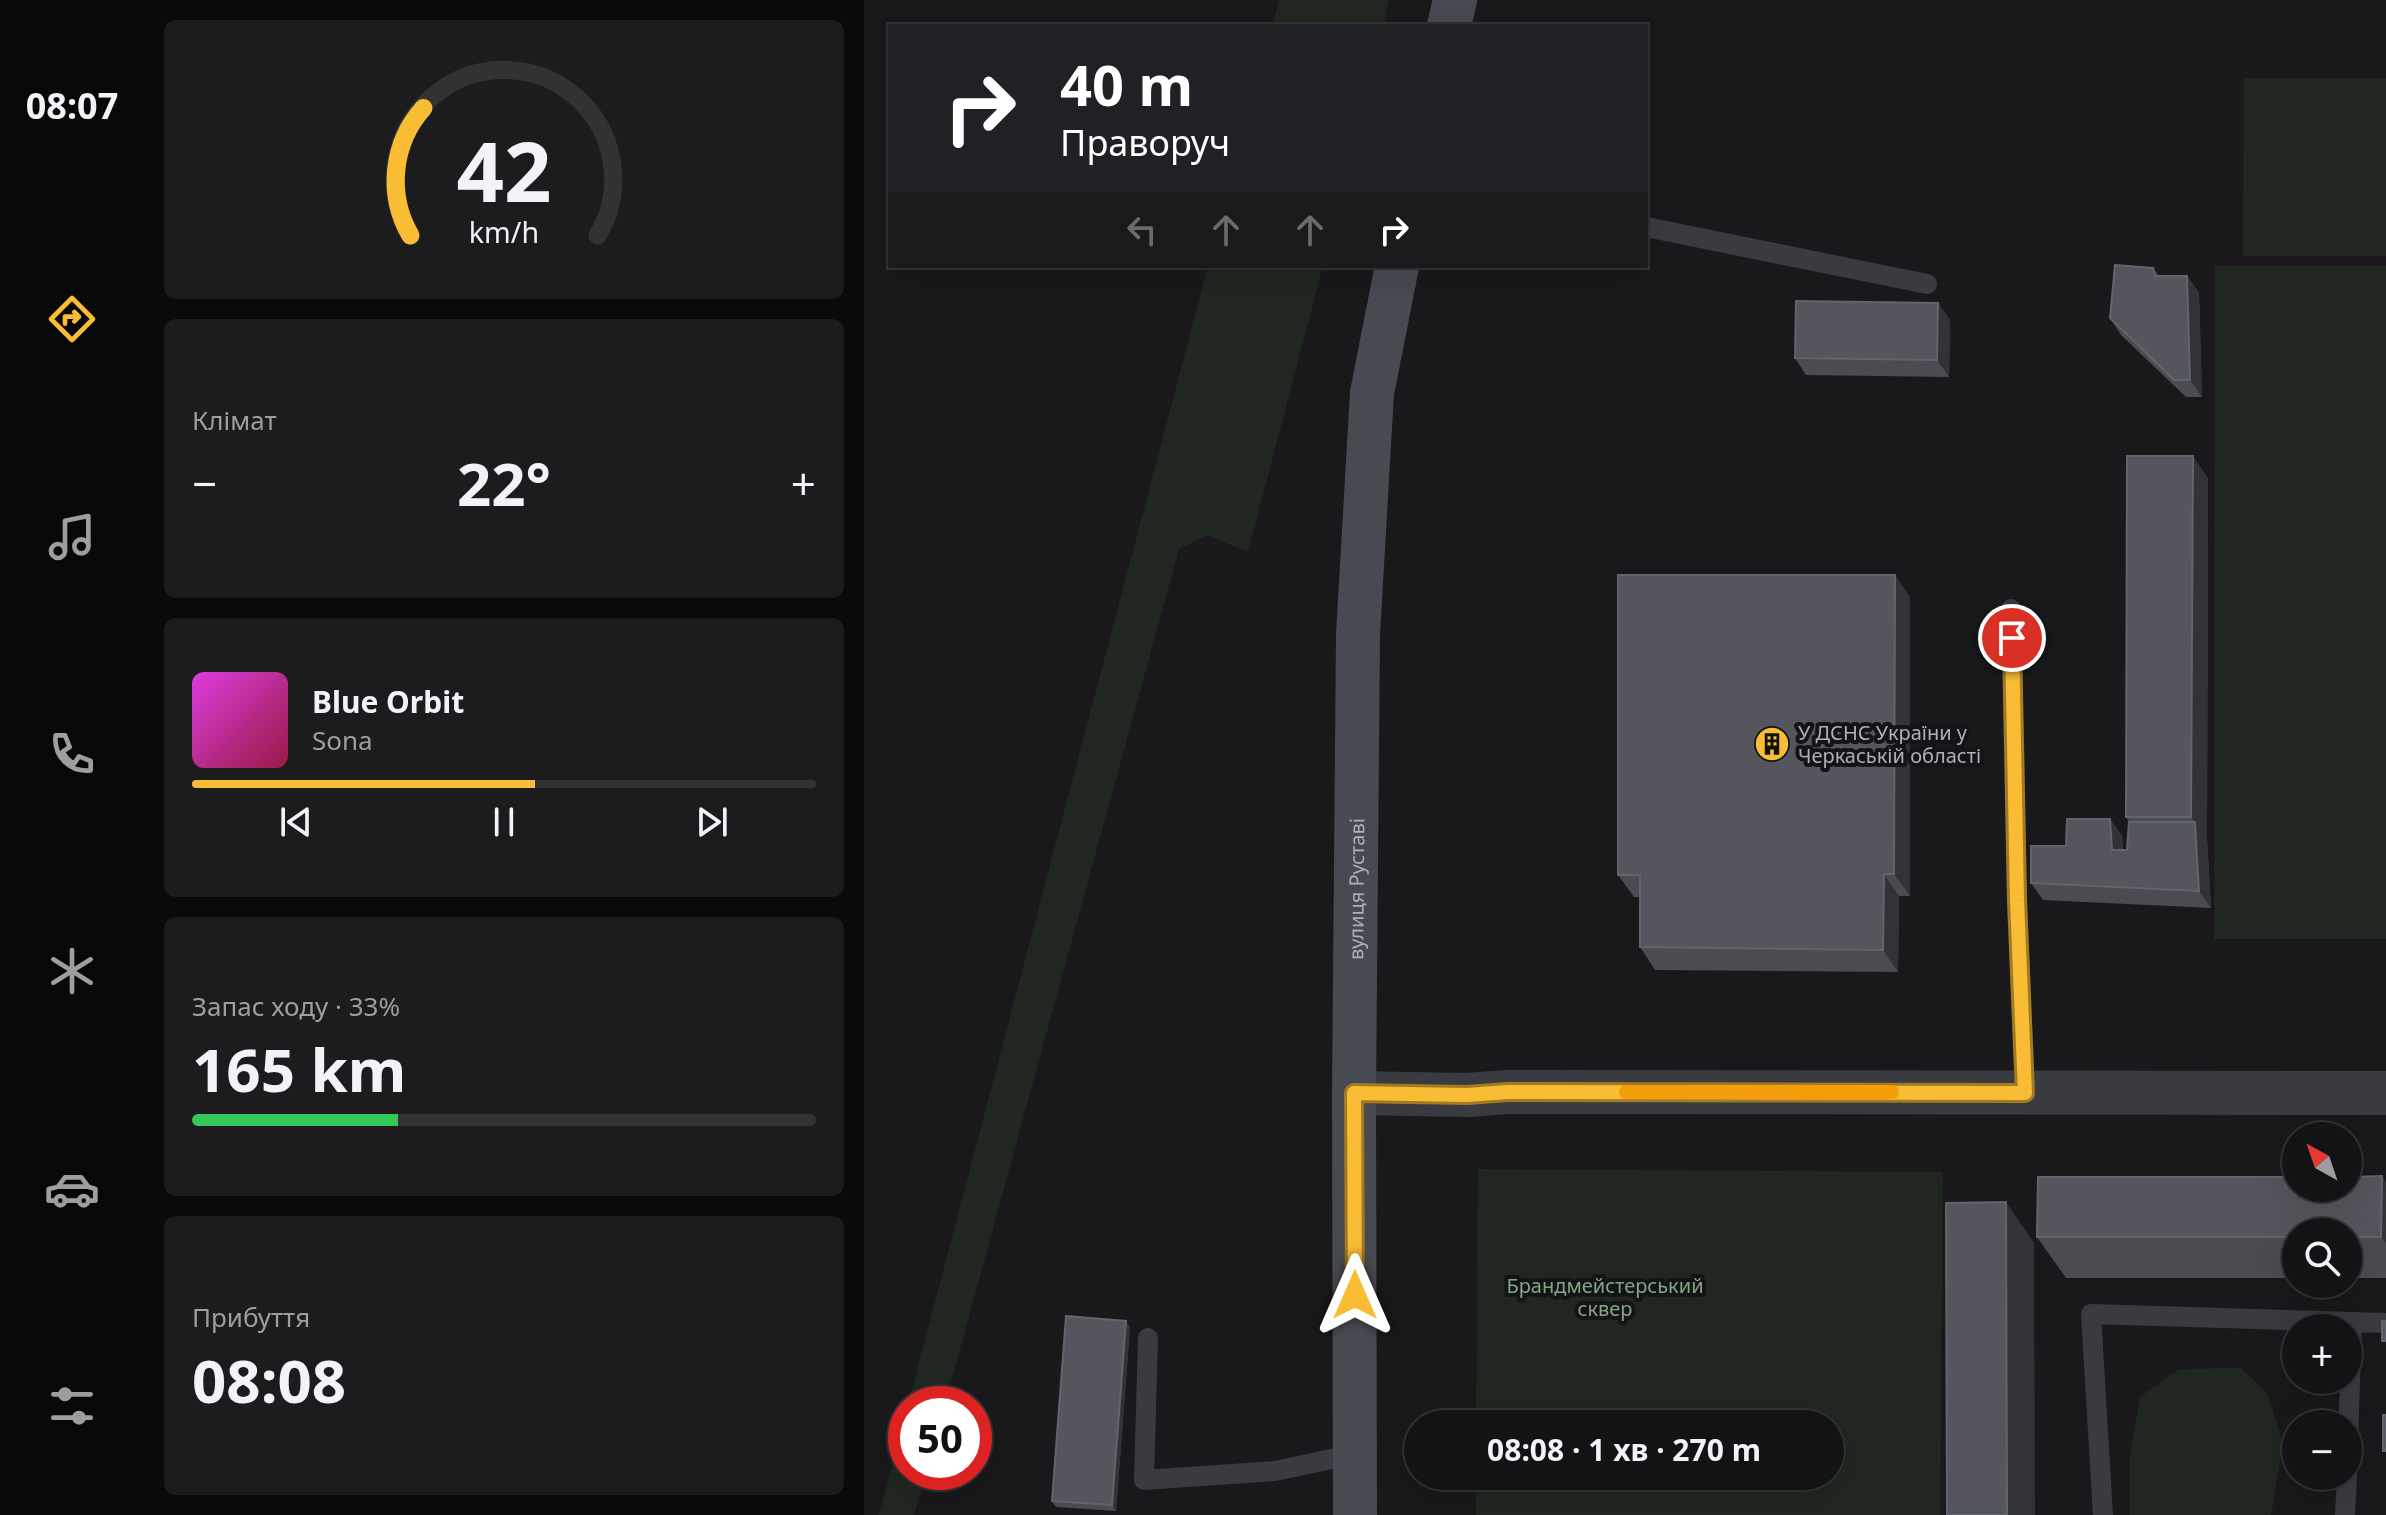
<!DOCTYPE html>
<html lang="uk">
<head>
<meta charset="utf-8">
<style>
  :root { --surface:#131315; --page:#1c1c1e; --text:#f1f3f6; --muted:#9d9ea0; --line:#323234; --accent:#f8bc35 }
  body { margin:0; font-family:"Noto Sans",sans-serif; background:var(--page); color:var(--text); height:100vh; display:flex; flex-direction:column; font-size:30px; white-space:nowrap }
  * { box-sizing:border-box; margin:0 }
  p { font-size:26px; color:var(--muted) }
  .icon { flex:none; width:44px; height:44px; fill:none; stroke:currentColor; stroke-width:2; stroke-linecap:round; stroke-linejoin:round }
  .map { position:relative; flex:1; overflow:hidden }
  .side { display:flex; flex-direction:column; gap:20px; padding:20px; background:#0a0a0c; width:720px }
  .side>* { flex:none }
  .guide { position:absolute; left:24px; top:24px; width:760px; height:244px; border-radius:0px; box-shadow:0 8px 32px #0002,0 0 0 2px var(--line); background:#202124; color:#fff; overflow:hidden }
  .needle { width:52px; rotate:320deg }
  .buttons { position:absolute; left:1418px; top:1122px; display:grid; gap:16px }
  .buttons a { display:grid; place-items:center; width:80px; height:80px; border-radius:50%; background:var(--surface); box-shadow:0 8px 32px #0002,0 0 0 2px var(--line); font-size:40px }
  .speed { position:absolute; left:24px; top:1386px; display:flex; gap:16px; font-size:40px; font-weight:700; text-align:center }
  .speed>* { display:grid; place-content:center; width:104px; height:104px; border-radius:50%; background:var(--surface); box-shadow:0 8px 32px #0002,0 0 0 2px var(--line); line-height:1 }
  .speed .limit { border:12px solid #d22; background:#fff; color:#111 }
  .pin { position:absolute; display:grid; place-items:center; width:68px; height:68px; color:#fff; margin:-34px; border:4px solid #fff; border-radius:50%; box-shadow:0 2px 8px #0007 }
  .me { position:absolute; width:88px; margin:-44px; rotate:0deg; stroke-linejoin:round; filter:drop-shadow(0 0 6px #0008) }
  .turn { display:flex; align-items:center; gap:28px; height:168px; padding:0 40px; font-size:36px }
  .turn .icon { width:104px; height:104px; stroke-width:2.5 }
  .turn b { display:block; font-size:56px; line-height:68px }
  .lanes { display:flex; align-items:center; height:76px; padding:0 40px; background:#0003; justify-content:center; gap:40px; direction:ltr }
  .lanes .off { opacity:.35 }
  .big { font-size:60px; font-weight:700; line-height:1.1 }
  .side .tile { flex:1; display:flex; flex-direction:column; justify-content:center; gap:12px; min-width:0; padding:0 28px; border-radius:12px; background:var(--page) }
  .side .dial { align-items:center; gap:0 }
  .dial svg { height:208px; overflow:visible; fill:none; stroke:var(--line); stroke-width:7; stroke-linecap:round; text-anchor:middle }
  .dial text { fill:var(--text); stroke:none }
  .song { display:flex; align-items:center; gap:24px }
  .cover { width:96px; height:96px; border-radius:12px; background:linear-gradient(135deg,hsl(300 70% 55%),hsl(340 70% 35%)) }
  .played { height:8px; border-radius:4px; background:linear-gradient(90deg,var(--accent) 55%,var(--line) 55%) }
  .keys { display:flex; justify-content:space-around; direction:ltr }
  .heat { display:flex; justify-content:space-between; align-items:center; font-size:44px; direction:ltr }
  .charge { height:12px; border-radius:6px; background:linear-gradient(90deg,#34c759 33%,var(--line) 0) }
  .trip { position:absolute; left:540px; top:1410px; width:440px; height:80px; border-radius:40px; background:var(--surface); box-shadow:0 8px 32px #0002,0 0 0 2px var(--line); font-weight:700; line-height:80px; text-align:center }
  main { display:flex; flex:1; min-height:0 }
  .menu { display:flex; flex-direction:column; width:144px; justify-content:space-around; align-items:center; background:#080808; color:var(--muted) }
  .menu .icon { width:56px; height:56px }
  .menu .selected { color:var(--accent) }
  .menu b { font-size:36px; color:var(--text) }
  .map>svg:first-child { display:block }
  .green { fill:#1f2720 }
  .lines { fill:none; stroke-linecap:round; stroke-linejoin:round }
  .service { stroke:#3a3b41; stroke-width:20 }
  .tertiary { stroke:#3a3b41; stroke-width:44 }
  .secondary { stroke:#484a51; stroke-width:44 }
  .wall { fill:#4a4c51 }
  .shaded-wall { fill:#323337 }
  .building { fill:#55565d; stroke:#62646c; stroke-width:2 }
  .route-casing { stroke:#a17a22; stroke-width:20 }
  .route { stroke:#f8bc35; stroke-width:14 }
  .slow { stroke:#f59e0b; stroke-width:14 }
  .labels { text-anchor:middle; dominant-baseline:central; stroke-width:8; stroke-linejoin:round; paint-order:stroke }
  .poi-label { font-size:20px; fill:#abb0bc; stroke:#141417; text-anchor:start }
  .street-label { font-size:20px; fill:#abb0bc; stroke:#141417 }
  .park-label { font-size:20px; fill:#82a785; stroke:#141417 }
</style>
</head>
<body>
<main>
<nav class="menu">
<b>08:07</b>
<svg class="icon selected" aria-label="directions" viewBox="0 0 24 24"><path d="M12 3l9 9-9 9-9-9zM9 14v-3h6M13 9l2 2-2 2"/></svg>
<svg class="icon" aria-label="music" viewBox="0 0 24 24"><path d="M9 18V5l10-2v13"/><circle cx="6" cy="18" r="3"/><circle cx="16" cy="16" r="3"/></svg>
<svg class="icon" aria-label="phone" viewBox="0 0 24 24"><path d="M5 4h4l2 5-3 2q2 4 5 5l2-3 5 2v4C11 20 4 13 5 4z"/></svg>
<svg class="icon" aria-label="climate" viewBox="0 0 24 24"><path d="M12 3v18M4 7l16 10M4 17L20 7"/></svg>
<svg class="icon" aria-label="car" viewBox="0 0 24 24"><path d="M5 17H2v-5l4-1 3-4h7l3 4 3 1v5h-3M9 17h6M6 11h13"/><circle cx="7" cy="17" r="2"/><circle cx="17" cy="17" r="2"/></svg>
<svg class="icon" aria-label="filters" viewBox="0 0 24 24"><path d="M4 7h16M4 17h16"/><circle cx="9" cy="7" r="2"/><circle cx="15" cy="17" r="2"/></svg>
</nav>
<section class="side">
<div class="tile dial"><svg viewBox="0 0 100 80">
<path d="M14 69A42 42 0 1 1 86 69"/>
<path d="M14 69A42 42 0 0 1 19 20" stroke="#f8bc35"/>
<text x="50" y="56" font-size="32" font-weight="700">42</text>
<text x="50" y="72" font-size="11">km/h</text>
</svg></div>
<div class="tile"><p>Клімат</p>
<div class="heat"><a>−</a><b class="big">22°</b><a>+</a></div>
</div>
<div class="tile">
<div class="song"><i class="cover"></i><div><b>Blue Orbit</b><p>Sona</p></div></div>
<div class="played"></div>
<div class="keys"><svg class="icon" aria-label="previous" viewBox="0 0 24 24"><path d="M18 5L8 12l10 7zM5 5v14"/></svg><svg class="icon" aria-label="pause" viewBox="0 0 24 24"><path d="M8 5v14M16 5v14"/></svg><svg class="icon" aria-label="next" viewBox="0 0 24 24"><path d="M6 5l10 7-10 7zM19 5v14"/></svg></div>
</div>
<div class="tile"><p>Запас ходу · 33%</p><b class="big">165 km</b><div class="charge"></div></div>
<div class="tile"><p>Прибуття</p><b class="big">08:08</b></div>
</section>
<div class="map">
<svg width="1522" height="1515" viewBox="0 0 1522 1515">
  <rect width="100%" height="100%" fill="#19191c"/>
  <path class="green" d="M415 0H525L519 26H408Z
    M1380 78H1522V256H1379Z
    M344 266H459L384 552 343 535 315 549 81 1404H44Z
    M1351 266H1522V939H1350Z
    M614 1169 1079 1172 1076 1515H612V1476H966V1424H612Z
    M1377 1368 1404 1394 1419 1445 1407 1515H1266V1456L1276 1397 1315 1369Z
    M42 1412V1472H62L50 1515H15Z"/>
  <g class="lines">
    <path class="service" d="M782 227 1063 284
      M1147 609 1153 900 1161 1093
      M284 1338 280 1480 411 1471 491 1454
      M1484 1440 1488 1324
      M1239 1515 1227 1314 1522 1323
      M1481 1515 1483 1476"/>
    <path class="tertiary" d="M490 1093 603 1095 644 1092 1522 1093"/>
    <g class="secondary">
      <path d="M585 26 591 0"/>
      <path id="s1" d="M491 1515 490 1093 494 634 508 393 533 266"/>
    </g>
  </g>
  <path class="wall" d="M1289 268 1295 276H1323L1335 293 1338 397H1322L1257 335 1246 318Z
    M1074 303 1086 320 1085 377 942 375 931 358Z
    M1344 478 1343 839 1347 908 1179 900 1167 883 1202 846 1246 819 1258 836 1259 850H1263L1265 822 1262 817Z
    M1046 597V896H1035L1034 972 791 970 776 947V897H770L754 875Z
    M1518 1176 1522 1183V1278H1484V1232H1432V1278H1202L1173 1237Z
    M266 1327 252 1511 192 1507 188 1501Z"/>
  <path class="shaded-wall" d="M1323 276 1335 293 1338 397 1326 380Z
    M1074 303 1086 320 1085 377 1073 360Z
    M1329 456 1344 478 1343 839 1347 908 1335 891 1331 822 1327 817Z
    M1031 575 1046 597V896L1030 874Z
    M1246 819 1258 836 1260 867 1248 850Z
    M1020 874 1035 896 1034 972 1019 950Z
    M1518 1176 1522 1183V1243L1517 1237Z
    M1142 1202 1170 1243 1171 1515H1143Z
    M262 1321 266 1327 252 1511 248 1505Z"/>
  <path class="building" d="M1251 265 1289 268 1291 276H1323L1326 380H1310L1246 318Z
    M932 301 1074 303 1073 360 931 358Z
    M1263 456H1329L1327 817H1262Z
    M754 575H1031L1030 874H1020L1019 950 776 947V875H754Z
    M1203 819H1246L1248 850H1263L1265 822H1331L1335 891 1167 883V846H1202Z
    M1518 1176 1517 1237H1484V1232H1432V1237H1173L1174 1177H1432V1188H1484V1177Z
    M1142 1202 1143 1515H1083L1082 1203Z
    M202 1316 262 1321 248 1505 188 1501Z
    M1518 1321H1522V1341H1518Z
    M1519 1415H1522V1451H1519Z"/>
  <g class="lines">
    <g class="route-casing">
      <path id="route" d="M491 1295 490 1093 603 1095 644 1092 1161 1093 1153 900 1148 638"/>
    </g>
    <use href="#route" class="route"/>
    <path class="slow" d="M762 1092H1028"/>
  </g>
  <defs>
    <g id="building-disc" transform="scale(1.8)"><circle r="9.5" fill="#f8bc35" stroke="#141417"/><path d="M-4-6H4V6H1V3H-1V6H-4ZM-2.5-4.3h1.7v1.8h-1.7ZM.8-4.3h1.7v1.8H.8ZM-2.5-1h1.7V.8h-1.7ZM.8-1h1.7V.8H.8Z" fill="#111"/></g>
  </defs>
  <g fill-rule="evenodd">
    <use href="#building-disc" x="908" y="744"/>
  </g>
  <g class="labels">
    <g class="poi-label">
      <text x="934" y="732">У ДСНС України у<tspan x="934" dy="23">Черкаській області</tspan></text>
    </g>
    <g class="street-label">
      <text stroke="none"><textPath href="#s1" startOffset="626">вулиця Руставі</textPath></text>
    </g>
    <g class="park-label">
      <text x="741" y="1285">Брандмейстерський<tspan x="741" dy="23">сквер</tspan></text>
    </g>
  </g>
</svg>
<div class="buttons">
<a><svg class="needle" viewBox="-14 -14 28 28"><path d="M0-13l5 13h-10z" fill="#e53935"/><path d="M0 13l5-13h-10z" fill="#9d9ea0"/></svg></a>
<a><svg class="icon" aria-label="search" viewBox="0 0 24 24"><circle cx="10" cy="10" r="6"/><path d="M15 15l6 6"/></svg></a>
<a>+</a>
<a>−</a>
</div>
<div class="speed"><div class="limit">50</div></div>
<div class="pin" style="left:1148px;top:638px;background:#d93025"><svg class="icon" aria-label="arrive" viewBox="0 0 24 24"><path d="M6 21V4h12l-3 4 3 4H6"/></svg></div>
<svg class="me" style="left:491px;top:1295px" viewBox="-20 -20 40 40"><path d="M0-17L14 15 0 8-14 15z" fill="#f8bc35" stroke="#fff" stroke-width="4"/></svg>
<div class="trip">08:08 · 1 хв · 270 m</div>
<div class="guide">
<div class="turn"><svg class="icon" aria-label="right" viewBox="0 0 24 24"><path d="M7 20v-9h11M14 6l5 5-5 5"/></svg><div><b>40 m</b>Праворуч</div></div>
<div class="lanes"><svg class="icon off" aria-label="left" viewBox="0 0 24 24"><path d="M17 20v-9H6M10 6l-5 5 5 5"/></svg><svg class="icon off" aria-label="ahead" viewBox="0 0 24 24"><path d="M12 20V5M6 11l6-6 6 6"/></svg><svg class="icon off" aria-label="ahead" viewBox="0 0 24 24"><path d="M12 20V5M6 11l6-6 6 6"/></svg><svg class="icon" aria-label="right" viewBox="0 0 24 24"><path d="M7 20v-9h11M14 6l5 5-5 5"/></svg></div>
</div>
</div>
</main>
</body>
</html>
